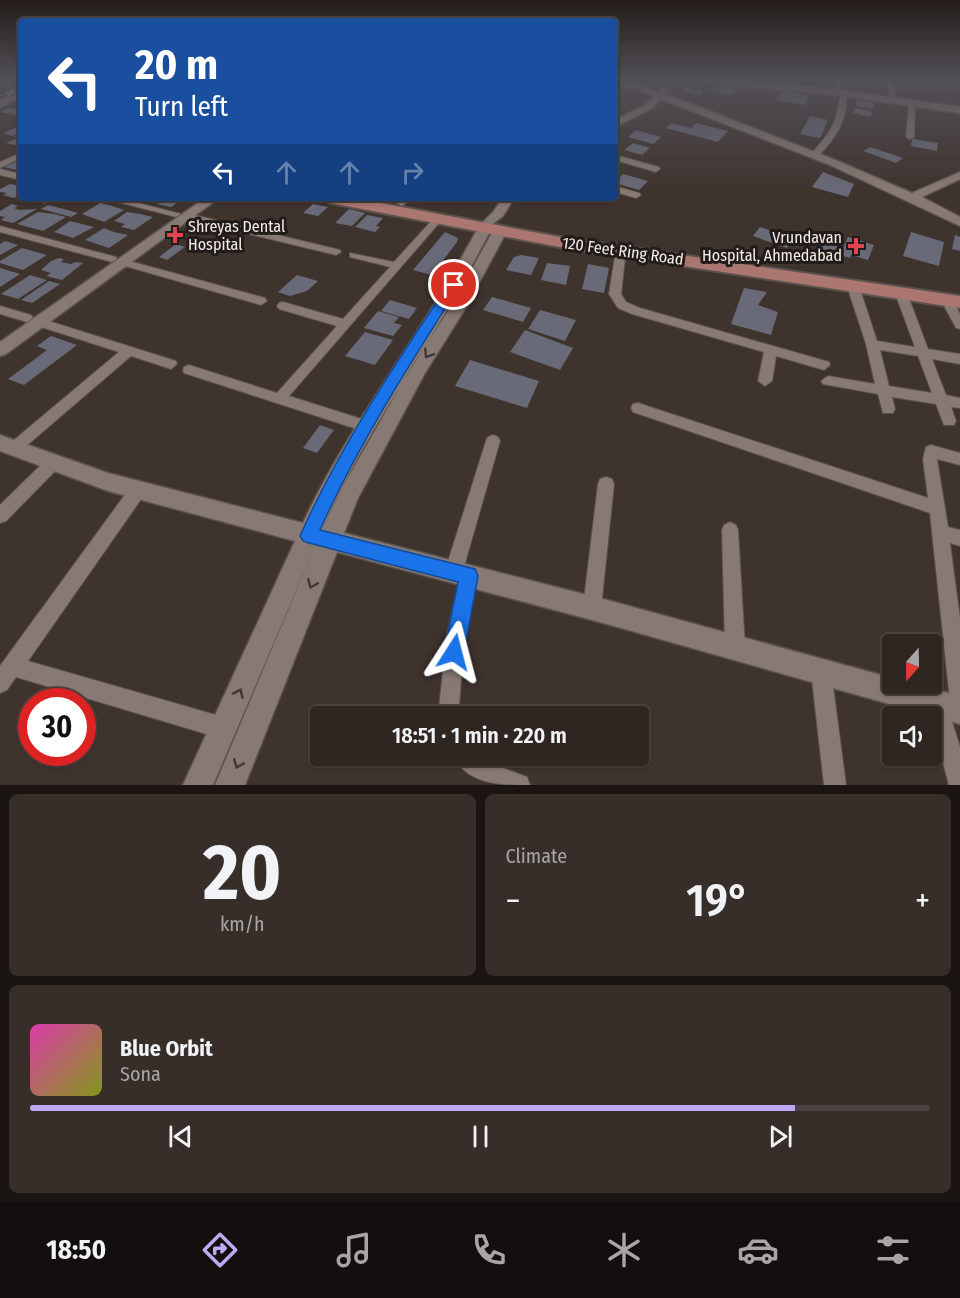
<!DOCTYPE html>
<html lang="en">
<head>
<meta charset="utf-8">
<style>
  :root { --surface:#2f2622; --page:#372e2a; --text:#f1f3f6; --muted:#a7a5a5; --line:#4a4340; --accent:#bfa9f4 }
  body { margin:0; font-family:"Fira Sans Condensed",sans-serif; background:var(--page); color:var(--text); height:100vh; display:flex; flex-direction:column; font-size:22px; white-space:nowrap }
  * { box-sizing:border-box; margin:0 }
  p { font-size:20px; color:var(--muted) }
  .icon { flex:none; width:33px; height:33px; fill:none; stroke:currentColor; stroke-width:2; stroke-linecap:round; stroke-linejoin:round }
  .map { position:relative; height:785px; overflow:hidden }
  .panel { display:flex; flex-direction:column; gap:9px; padding:9px; background:#1a1513; flex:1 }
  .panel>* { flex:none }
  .top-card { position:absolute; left:18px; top:18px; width:600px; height:183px; border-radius:6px; box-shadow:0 2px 4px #0004,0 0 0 2px var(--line); background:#1a4fa0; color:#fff; overflow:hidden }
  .needle { width:39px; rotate:200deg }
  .tools { position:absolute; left:882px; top:634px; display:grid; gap:12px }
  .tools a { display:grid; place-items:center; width:60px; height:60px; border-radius:6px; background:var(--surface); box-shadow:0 2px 4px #0004,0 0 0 2px var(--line); font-size:30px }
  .speed { position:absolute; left:18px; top:688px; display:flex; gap:12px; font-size:30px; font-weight:700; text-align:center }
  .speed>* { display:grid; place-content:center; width:78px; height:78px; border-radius:50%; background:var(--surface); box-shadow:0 2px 4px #0004,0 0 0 2px var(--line); line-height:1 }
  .speed .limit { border:9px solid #d22; background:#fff; color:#111 }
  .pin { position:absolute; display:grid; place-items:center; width:51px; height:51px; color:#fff; margin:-26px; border:3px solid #fff; border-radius:50%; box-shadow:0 2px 6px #0007 }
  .me { position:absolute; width:66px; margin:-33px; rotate:9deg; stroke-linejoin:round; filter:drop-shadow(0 0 4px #0008) }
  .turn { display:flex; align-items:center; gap:21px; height:126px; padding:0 18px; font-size:27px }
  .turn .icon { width:78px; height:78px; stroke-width:2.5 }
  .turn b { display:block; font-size:42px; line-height:51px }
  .lanes { display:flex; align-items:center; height:57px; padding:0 18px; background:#0003; justify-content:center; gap:30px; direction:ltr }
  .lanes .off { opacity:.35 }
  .big { font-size:45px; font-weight:600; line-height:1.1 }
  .panel .card { flex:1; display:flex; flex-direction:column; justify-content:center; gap:9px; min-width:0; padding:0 21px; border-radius:9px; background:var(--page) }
  .panel .dial { align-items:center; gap:0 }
  .dial b { font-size:78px; line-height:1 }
  .song { display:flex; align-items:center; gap:18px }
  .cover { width:72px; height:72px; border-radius:9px; background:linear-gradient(135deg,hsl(320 70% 55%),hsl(70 70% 35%)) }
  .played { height:6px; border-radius:3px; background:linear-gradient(90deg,var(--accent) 85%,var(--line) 85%) }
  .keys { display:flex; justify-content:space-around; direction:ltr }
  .heat { display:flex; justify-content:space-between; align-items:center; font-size:33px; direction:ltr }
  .panel .tiles { flex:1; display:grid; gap:9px; grid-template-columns:1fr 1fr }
  .card:last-child { grid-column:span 2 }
  .trip { position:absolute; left:310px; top:706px; width:339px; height:60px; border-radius:6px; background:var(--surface); box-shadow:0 2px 4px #0004,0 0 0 2px var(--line); font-weight:600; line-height:60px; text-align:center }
  .tab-bar { display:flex; height:96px; justify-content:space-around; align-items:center; background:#130f0e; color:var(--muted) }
  .tab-bar .icon { width:42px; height:42px }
  .tab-bar .current { color:var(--accent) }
  .tab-bar b { font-size:27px; color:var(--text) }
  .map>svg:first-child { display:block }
  .building { fill:#696a77 }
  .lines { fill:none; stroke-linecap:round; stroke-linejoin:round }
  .primary-tunnel { stroke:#5a4f4a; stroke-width:12; stroke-dasharray:12 6; stroke-linecap:butt }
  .minor-casing { stroke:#5b524d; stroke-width:2 }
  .tertiary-casing { stroke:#5b524d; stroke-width:3 }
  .primary-casing { stroke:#5b524d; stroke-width:4 }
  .minor { fill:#877973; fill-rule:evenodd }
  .tertiary { fill:#877973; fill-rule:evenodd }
  .primary { fill:#ab766f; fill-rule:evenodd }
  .rail-casing { stroke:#afa6a2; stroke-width:4 }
  .rail { stroke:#211c1a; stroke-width:2; stroke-dasharray:8; stroke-linecap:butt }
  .oneway { stroke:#403835 }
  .route { fill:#1a73e8; stroke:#114b97; stroke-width:1.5 }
  .health-dot { fill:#e0444e; stroke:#211c1a; stroke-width:2 }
  .labels { text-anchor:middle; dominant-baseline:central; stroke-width:6; stroke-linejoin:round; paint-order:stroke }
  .far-poi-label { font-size:16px; fill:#f5edea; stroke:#211c1a; text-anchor:start }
  .far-street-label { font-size:16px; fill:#f5edea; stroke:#211c1a }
</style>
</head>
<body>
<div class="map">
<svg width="960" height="785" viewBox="0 0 960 785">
  <rect width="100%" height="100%" fill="#3f332e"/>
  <path class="building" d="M717 85 737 89 733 95 711 91Z
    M682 87 704 91 700 96 684 91Z
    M781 90 809 95 805 105 776 100Z
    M857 99 874 102 873 109 856 106Z
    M9 108 21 109V116L0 112Z
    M855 108 872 111 871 117 853 113Z
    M810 116 828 120 820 138 800 134Z
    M671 123 691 128 696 123 728 131 718 142 666 128Z
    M15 128 21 129V132L12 136 3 133Z
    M636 130 661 137 653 144 628 137Z
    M21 134V146L6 143 18 138 14 137Z
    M912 139 938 143 937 151 911 146Z
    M633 143 650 148 642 155 624 150Z
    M870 147 903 158 896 163 863 151Z
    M21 159V171L4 167Z
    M823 172 854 184 848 197 812 187Z
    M623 174 648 181 639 190 615 183Z
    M10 184 21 186V194L14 198 3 195 7 193 0 192V189Z
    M23 198H57L44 204 37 200 29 202 31 201Z
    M147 198H184L171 207 157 204 161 202Z
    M100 203 112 206 124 210 104 222 82 214Z
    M12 204 18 206 14 208 19 210 37 209 13 223 1 220 5 217 0 216V211Z
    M313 204 328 207 318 216 303 213Z
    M48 205 64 209 78 213 71 217 41 209Z
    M349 209 365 213 352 226 335 223Z
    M38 212 54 214 66 217 43 231 17 224Z
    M127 212 140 214 153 217 134 230 121 227 125 224 114 221Z
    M367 215 383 218 376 226 380 227 375 232 355 227Z
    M70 221 94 227 73 238 54 232Z
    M760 227 793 238 787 248 753 236Z
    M104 228 114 232 128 235 109 248 85 240Z
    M445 232 458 238 457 242 432 275 413 270Z
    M911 232 944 242 939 266 903 256Z
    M955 235 960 237V251L952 249Z
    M823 237 842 243 837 253 817 250Z
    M848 237 874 245 868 260 851 255 850 258 840 255Z
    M5 241 18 245 0 255V244Z
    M176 244 185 247 167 260 159 257Z
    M22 248 47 255 23 270 0 263V261Z
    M521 255 539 258 531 275 506 270 514 257Z
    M59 258 64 259 61 262 71 264 75 262 83 263 62 280 46 276 51 273 41 270 51 261Z
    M547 263 570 266 566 285 541 280Z
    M588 264 609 268 604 293 582 289Z
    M0 268 20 274 0 287Z
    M30 275 47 280 18 299 1 294Z
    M297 275 318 281 307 291 290 296 278 292Z
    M49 281 60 284 32 303 21 300Z
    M744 288 767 292 758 305 778 312 771 335 731 324Z
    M492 297 531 308 523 322 483 310Z
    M390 300 417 308 409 319 381 311Z
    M540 310 576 320 565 341 528 329Z
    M378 311 399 317 394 323 402 325 393 336 364 328Z
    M525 330 573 348 560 370 510 352Z
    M365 332 393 340 375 365 345 356Z
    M51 336 77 345 24 385 8 379 47 350 37 346Z
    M470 360 539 381 527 408 455 386Z
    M320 425 334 430 317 453 303 448Z"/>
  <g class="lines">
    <path class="primary-tunnel" d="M15 80 21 82"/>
    <g class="minor-casing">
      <path id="minor" d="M834 80H840V91L835 90Z
        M887 80H893L895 98 890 97Z
        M841 92 846 93C849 117 837 137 820 154H814L813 152C835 127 835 124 841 92Z
        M912 101 915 103 914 137 910 139 906 137 909 103Z
        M21 153V158L0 168V162Z
        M615 155 659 167 660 169 656 172 615 160Z
        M0 169 21 174V180L0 175Z
        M615 186 639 193 641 195 636 198 615 192Z
        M102 198H119L181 214 176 217Z
        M402 198H412L402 206 397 203Z
        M186 213 340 250 341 252 336 255 183 218V214Z
        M437 217 442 220 440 222 289 396 371 422 373 426 371 430 366 432 184 373 183 370 184 367 189 365 277 393 337 326 279 309 277 306 279 303 283 302 343 319 390 267 350 257V253L394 262 434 218Z
        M0 226 116 257 117 259 112 262 0 232Z
        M621 247 626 250 621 294 626 302 640 308 829 362 830 365 824 370 776 356 772 381 765 386 758 381 764 352 632 314 618 308 609 294 616 250Z
        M122 259 265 298 267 301 261 305 118 264 117 262Z
        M853 283 859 286 877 341 915 347 895 293 901 289 907 293 928 349 960 354V364L932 359 946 395 960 398V408L951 407 956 421 954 425H944L936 404 892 397 895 409 893 413H883L878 394 823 384 821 381 828 376 875 384 866 344 847 286ZM880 350 918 356 932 393 889 386Z
        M947 296 951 297 960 314V329L956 328 941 300Z
        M0 306 31 315 33 318 27 322 0 314Z
        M39 318 176 361 177 364 171 369 131 356 18 453 13 455 8 453 6 449 8 445 119 352 35 325 33 322 35 319Z
        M638 403 928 498 923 459 926 447 931 445 960 453V465L937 459 948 527 960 530V546L950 543 960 619V711L953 708 950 701 930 513 633 412 631 408 633 404Z
        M493 435 498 437 500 441 463 570 469 567 475 570 478 576 465 634 458 717H438L447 634 460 577 454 580 448 577 445 571 486 441 488 437Z
        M53 457 58 458 61 463 58 468 6 521 0 523V505L48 458Z
        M606 477 612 479 614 484 601 608 598 614 592 617 586 614 583 608 598 484 600 479Z
        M138 483 144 485 146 490 144 495 28 661 223 717 230 721 234 728 230 735 223 739 16 677 7 690 0 693V666L132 485Z
        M730 522 736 525 738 530 745 647 742 654 735 657 728 654 725 647 722 530 724 525Z
        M821 661 828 664 831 671 846 785H824L811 671 814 664Z
        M937 693 944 696 960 747V785H949L927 703 930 696Z
        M454 756H481L487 762 527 777 530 785C501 785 467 785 454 756Z"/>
    </g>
    <g class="tertiary-casing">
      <path id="tertiary" d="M0 80H5L0 84Z
        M615 80 639 84 658 92 663 87H669L670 89 666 94 838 161 912 193 960 172V179L922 197 960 217V226L830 165 661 99 651 109 615 127V120L645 105 654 96 634 88 615 85Z
        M700 80C787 80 874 95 960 107V113L827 94 704 83Z
        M21 90V97L0 108V101Z
        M205 198H219L6 354 0 356V342Z
        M502 198H514L503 216 490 226 492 228C478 253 465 280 450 305 407 378 357 449 323 528L342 488 412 366 450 308 493 231 500 227 505 228 507 231 465 309 425 373 358 498 344 533 607 600 892 678V684H915L960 696V724L607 624 337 552 245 785H215L315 546 213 785H183L295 541 108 491 0 451V435L108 473 303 523C339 445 390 376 435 303 450 279 464 253 478 228L484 224 483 222 494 211Z"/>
    </g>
    <g class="primary-casing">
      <path id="primary" d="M323 198H354L565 238 960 296V308L565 248 331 203Z"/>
    </g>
    <use href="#minor" class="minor"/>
    <use href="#tertiary" class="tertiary"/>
    <use href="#primary" class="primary"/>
    <g class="rail-casing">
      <path id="rail" d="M0 86 11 80
        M0 98 21 87"/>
    </g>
    <use href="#rail" class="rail"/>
  </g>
  <defs><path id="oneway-chevron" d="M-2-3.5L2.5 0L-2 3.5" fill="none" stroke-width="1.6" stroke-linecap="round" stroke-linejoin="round" transform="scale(1.5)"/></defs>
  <g class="oneway">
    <use href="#oneway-chevron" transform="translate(428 354) rotate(122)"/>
    <use href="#oneway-chevron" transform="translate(312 584) rotate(113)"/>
    <use href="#oneway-chevron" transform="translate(239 693) rotate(-66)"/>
    <use href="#oneway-chevron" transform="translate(238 764) rotate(112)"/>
  </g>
  <linearGradient id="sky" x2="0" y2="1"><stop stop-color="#231c19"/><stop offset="0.42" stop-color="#525057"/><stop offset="1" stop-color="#525057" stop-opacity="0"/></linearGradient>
  <rect width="960" height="190" fill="url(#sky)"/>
  <path class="route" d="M454 281 460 285C410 364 358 444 320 530L475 569 478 576 464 652 461 659 454 662 447 659 444 652 458 582 309 543 303 541 300 536C340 446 396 363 450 282Z"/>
  <g class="health-dot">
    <path d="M172 226h6v6h6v6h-6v6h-6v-6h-6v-6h6z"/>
    <path d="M853 237h6v6h6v6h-6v6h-6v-6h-6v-6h6z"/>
  </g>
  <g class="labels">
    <g class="far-poi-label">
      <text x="188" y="226">Shreyas Dental<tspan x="188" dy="18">Hospital</tspan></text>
      <text x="842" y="237" text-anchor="end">Vrundavan<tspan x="842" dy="18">Hospital, Ahmedabad</tspan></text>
    </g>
    <g class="far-street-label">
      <text transform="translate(623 251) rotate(8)">120 Feet Ring Road</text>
    </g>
  </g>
</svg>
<div class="tools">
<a><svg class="needle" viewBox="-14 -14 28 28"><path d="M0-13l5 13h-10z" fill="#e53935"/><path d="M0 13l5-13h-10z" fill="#a7a5a5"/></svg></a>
<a><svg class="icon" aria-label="sound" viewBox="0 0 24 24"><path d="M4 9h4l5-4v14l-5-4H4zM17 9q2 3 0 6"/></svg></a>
</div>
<div class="speed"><div class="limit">30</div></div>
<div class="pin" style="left:454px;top:285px;background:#d93025"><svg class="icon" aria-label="arrive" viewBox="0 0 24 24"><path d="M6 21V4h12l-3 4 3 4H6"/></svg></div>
<svg class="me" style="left:454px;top:652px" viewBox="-20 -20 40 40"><path d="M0-17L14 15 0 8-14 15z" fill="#1a73e8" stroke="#fff" stroke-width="4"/></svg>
<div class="trip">18:51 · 1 min · 220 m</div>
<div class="top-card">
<div class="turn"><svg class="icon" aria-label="left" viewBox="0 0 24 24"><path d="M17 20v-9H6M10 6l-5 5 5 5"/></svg><div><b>20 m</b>Turn left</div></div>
<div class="lanes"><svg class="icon" aria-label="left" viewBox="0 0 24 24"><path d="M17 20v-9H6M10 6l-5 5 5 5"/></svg><svg class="icon off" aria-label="ahead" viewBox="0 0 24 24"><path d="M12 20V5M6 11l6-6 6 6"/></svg><svg class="icon off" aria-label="ahead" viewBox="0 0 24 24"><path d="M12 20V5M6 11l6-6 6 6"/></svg><svg class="icon off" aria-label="right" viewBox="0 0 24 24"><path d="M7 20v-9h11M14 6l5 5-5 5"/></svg></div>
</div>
</div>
<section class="panel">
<div class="tiles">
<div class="card dial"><b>20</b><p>km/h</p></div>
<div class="card"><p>Climate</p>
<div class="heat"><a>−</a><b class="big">19°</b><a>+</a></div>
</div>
<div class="card">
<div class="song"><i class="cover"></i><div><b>Blue Orbit</b><p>Sona</p></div></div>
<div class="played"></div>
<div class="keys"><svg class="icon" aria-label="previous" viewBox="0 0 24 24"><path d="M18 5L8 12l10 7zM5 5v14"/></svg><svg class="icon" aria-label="pause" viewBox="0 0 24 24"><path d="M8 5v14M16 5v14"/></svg><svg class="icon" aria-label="next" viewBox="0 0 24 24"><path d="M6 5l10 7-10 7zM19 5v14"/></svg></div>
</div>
</div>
</section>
<nav class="tab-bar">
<b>18:50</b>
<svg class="icon current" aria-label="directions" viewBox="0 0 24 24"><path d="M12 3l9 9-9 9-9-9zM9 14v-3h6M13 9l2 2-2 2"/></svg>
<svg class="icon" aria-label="music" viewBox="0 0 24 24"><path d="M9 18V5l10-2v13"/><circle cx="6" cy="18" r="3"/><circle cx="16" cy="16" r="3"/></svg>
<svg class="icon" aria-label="phone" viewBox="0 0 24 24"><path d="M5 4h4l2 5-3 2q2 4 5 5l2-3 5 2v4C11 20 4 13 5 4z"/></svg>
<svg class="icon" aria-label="climate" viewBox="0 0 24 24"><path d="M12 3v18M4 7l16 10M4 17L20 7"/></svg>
<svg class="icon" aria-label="car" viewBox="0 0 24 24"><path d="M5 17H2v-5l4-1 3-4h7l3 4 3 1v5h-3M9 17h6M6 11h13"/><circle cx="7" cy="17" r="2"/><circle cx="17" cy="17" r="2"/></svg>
<svg class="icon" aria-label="filters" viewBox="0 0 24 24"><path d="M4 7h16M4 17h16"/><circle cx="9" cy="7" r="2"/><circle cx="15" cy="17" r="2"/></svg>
</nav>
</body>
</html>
